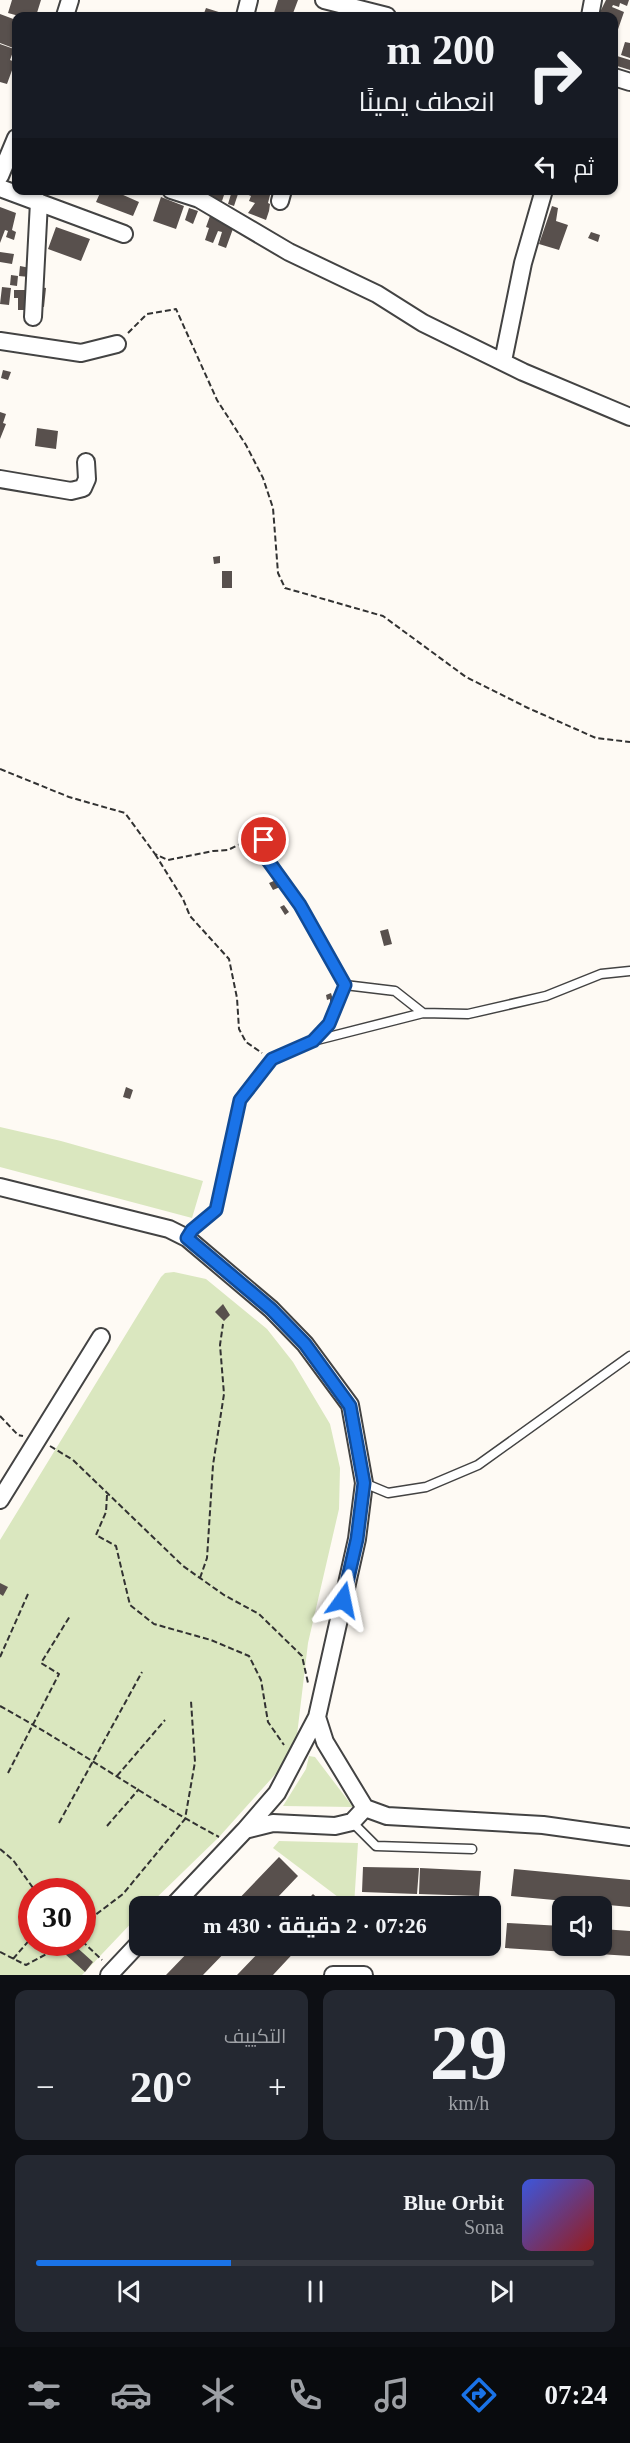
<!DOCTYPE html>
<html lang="ar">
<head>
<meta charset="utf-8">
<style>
  :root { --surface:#171b24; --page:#242831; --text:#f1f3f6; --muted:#9ea1a6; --line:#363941; --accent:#1a73e8 }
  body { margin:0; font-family:"Times New Roman",Cairo,serif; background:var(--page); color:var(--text); direction:rtl; height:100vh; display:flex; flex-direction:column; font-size:22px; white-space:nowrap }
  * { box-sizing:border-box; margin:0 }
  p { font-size:20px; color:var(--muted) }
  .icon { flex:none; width:33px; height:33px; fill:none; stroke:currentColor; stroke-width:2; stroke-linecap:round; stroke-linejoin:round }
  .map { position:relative; height:1975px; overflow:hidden; direction:ltr }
  .sheet { display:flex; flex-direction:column; gap:15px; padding:15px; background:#0d0f14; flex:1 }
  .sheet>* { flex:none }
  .banner { position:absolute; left:12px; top:12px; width:606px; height:183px; border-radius:12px; box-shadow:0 2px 4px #0004; direction:rtl; background:#171b24; color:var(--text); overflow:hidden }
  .fabs { position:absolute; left:552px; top:1896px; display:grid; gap:12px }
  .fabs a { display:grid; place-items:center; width:60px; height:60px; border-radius:12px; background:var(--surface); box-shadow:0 2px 4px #0004; font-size:30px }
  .speed { position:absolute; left:18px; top:1878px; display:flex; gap:12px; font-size:30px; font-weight:700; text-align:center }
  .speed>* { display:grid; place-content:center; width:78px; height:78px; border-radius:50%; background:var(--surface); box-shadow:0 2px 4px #0004; line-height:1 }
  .speed .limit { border:9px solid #d22; background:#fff; color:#111 }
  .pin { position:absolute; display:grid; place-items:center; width:51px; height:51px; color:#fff; margin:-26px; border:3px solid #fff; border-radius:50%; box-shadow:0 2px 6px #0007 }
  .me { position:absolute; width:66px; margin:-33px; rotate:12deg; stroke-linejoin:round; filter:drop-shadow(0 0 4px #0008) }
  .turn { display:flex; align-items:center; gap:21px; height:126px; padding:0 24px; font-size:27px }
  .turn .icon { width:78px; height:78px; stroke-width:2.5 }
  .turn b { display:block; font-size:42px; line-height:51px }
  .then { display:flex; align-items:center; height:57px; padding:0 24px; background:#0003; gap:12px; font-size:22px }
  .big { font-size:45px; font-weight:700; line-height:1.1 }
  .sheet .widget { flex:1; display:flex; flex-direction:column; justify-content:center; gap:9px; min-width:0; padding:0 21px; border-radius:12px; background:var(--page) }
  .sheet .dial { align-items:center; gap:0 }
  .dial b { font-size:78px; line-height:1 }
  .song { display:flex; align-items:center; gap:18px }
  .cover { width:72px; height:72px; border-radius:9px; background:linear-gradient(135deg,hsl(230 70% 55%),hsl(0 70% 35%)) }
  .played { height:6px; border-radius:3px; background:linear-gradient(90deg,var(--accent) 35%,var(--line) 35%) }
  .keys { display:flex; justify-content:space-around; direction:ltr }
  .heat { display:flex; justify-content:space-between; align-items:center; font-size:33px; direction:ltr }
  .sheet .tiles { flex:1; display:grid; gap:15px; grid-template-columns:1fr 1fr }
  .widget:last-child { grid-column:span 2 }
  .trip { position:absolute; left:129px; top:1896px; width:372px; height:60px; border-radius:12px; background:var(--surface); box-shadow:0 2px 4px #0004; font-weight:700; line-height:60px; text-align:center; direction:rtl }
  .tab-bar { display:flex; height:96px; justify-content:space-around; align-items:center; background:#090b0e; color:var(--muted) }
  .tab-bar .icon { width:42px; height:42px }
  .tab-bar .selected { color:var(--accent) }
  .tab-bar b { font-size:27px; color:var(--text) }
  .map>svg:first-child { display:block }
  .green { fill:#dae7bf; fill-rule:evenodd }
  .building { fill:#58504d }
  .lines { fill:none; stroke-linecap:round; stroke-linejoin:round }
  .lane-casing { stroke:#434343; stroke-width:11 }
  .street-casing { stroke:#434343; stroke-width:20 }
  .path { stroke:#323232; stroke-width:2; stroke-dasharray:6 3; stroke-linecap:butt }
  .lane { stroke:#fff; stroke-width:8 }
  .street { stroke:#fff; stroke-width:16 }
  .route-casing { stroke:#114b97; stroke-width:15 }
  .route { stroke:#1a73e8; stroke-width:10 }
</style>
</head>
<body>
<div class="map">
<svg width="630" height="1975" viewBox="0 0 630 1975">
  <rect width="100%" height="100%" fill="#fefaf4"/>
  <path class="green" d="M0 1127 61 1141 203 1181 192 1218 0 1167Z
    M174 1272 206 1279 267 1329 293 1362 330 1424 340 1468 339 1509 308 1643 297 1735 289 1759 219 1837 148 1906H140L139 1915 82 1975H0V1540L161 1277 165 1273ZM32 1892H82V1942H32Z
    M309 1756 315 1757 353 1807 283 1806 306 1769Z
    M279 1841 358 1843 354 1906H350L273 1848Z"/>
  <path class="building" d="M12 0H41L36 16H19L8 13Z
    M278 0H298L292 16H273Z
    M606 0H629L627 6 620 3 619 7 613 5 612 7 624 12 615 38 617 39 614 48V16H598Z
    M206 8 225 14 235 16H203Z
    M0 14 16 20V49L0 43Z
    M625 42 630 43V58L621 55Z
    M0 44 14 49 10 60 15 62 7 84 0 82Z
    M617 56 630 60V70L614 65Z
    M94 190H112L139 202 133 216 96 202 100 193Z
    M208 190 271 191 268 203 270 204 269 211 266 220 248 213 255 203 249 201 251 196 239 191 234 206 228 204 231 194 225 192 222 201 206 195Z
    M161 197 184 206 176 229 153 221Z
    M552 206 558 208 556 221 568 225 559 250 539 244Z
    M0 207 16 213 12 230 16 232 14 240 6 237 8 231 5 230 0 243Z
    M189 208 198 211 193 224 185 220Z
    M210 216 234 226 226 248 218 245 222 232 218 231 213 243 205 240 209 228 206 227Z
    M56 227 90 239 81 261 48 249Z
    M591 232 600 235 598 242 588 238Z
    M0 252 14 254 12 264 0 262Z
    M20 266 30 268 29 277 19 276Z
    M11 275 18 276 17 286 10 285Z
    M2 287 11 288 9 305 0 304Z
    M40 287 46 288 44 307 38 306Z
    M14 290H30V310H18V298H14Z
    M3 370 11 372 8 380 1 378Z
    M0 412 6 414 3 423 6 424 0 439Z
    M37 428 58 431 56 449 35 446Z
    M220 556V563L214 564 213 557Z
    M222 571H232V588H222Z
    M266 827a5 5 0 1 1 10 0a5 5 0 1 1-10 0Z
    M276 880 280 887 273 890 269 883Z
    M284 905 289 912 285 915 280 907Z
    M388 929 392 944 384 946 380 931Z
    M331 993 334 1003H330V999L327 1000 326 995Z
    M126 1087 133 1090 130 1099 123 1097Z
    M223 1304 230 1315 224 1321 215 1312Z
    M0 1583 8 1587 3 1596 0 1594Z
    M279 1857 298 1876 277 1898 269 1906H232Z
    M363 1867 419 1868 417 1894 362 1892Z
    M420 1868 481 1871 479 1896 419 1894Z
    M514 1869 630 1880V1907L511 1896Z
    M313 1894 326 1906H301Z
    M507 1923 562 1926V1946H602V1929L630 1931V1956L505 1948Z
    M72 1943 93 1962 85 1972 65 1954Z
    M194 1946H231L203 1975H166Z
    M265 1946H300L273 1975H237Z"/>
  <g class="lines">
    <g class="lane-casing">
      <path id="lane" d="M264 840V855L300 905 345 985 395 991 423 1013 468 1014 546 996 601 974 630 971
        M313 1041 423 1013
        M187 1238 192 1230 216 1210 240 1100 272 1059 313 1041 329 1024 345 985
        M364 1483 388 1493 426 1487 478 1465 630 1356
        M352 1822 376 1846 472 1849"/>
    </g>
    <g class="street-casing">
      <path id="street" d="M324 0 387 16
        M65 16 70 0
        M245 16 249 0
        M590 16 593 0
        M614 77 630 82
        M0 176 16 138
        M0 188 124 234
        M171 190 199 199
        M201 190 199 199 289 252 377 294 423 323 523 372 630 417
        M280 201 283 190
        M33 317 39 202
        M0 341 81 353 117 344
        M503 361 523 263 544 190
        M0 479 71 491 83 488 87 479 86 462
        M0 1187 169 1229 187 1238 271 1309 305 1344 350 1405 364 1483 357 1539 317 1717 277 1793 245 1830
        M0 1500 101 1337
        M317 1717 325 1742 365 1808
        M173 1906 245 1830 273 1823 335 1826 352 1822 365 1808 387 1816 543 1825 630 1837
        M109 1975 140 1942
        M333 1975H364"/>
    </g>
    <path class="path" d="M128 333 147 314 176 309 217 400 246 445 263 478 273 508 278 573 285 588 383 616 466 677 528 708 596 738 630 742
      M0 769 69 797 125 813 155 854 168 860 213 851 228 850 252 838
      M155 854 183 899 190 916 229 959 237 998 239 1029 246 1042 262 1053
      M0 1416 18 1435 23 1436
      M50 1446 73 1460 183 1566 224 1595 259 1614 302 1656 308 1683
      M107 1495 106 1512 96 1535 116 1546 130 1605 154 1624 211 1640 249 1656 261 1680 268 1722 284 1745
      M200 1578 207 1558 213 1465 224 1394 220 1345 223 1324
      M0 1657 28 1594
      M0 1706C75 1747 144 1797 219 1837
      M8 1773 59 1674 41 1663 70 1616
      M117 1776 165 1720
      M59 1823 142 1672
      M107 1826 139 1789
      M0 1849 13 1860 36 1892
      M82 1925 123 1894 185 1819 195 1762 191 1701
      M82 1941 102 1960
      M0 1952 26 1965 56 1949 63 1942
      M13 1959 32 1937"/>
    <use href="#lane" class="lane"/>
    <use href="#street" class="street"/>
  </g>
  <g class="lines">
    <g class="route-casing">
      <path id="route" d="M264 840V855L300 905 345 985 329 1024 313 1041 272 1059 240 1100 216 1210 192 1230 187 1238 271 1309 305 1344 350 1406 364 1483 357 1539 343 1600"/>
    </g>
    <use href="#route" class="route"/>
  </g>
</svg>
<div class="fabs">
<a><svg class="icon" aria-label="sound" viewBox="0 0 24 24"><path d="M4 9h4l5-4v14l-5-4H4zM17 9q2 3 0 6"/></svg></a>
</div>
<div class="speed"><div class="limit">30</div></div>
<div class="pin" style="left:264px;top:840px;background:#d93025"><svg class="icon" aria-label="arrive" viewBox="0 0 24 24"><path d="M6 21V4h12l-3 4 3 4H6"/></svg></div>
<svg class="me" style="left:343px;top:1600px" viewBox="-20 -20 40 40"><path d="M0-17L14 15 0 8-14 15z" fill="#1a73e8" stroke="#fff" stroke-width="4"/></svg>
<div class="trip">07:26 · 2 دقيقة · 430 m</div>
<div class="banner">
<div class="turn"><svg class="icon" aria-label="right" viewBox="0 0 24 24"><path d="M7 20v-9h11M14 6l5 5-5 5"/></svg><div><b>200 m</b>انعطف يمينًا</div></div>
<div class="then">ثم<svg class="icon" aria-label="left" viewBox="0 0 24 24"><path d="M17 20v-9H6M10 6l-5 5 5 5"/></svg></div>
</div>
</div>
<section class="sheet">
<div class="tiles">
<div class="widget dial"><b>29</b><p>km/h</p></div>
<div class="widget"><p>التكييف</p>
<div class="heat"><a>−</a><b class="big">20°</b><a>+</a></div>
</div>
<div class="widget">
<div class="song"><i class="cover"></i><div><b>Blue Orbit</b><p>Sona</p></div></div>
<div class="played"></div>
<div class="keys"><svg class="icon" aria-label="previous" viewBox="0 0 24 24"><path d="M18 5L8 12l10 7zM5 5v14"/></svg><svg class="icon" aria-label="pause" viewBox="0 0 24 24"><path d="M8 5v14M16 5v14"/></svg><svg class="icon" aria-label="next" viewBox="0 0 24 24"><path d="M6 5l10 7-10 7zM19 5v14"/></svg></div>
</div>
</div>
</section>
<nav class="tab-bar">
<b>07:24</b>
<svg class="icon selected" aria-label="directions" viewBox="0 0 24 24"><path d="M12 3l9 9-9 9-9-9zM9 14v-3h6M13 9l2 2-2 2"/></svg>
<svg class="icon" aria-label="music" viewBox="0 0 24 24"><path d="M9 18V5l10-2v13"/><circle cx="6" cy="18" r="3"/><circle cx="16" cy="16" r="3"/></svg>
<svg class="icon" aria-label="phone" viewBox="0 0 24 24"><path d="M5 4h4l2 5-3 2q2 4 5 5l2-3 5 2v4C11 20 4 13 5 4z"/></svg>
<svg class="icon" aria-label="climate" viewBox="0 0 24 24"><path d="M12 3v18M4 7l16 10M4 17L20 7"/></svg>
<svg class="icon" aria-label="car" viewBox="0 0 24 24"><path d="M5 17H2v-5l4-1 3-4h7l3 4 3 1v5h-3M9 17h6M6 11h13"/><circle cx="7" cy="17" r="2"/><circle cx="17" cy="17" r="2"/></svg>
<svg class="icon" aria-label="filters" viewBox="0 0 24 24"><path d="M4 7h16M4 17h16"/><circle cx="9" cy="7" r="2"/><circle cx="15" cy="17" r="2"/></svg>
</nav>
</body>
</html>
